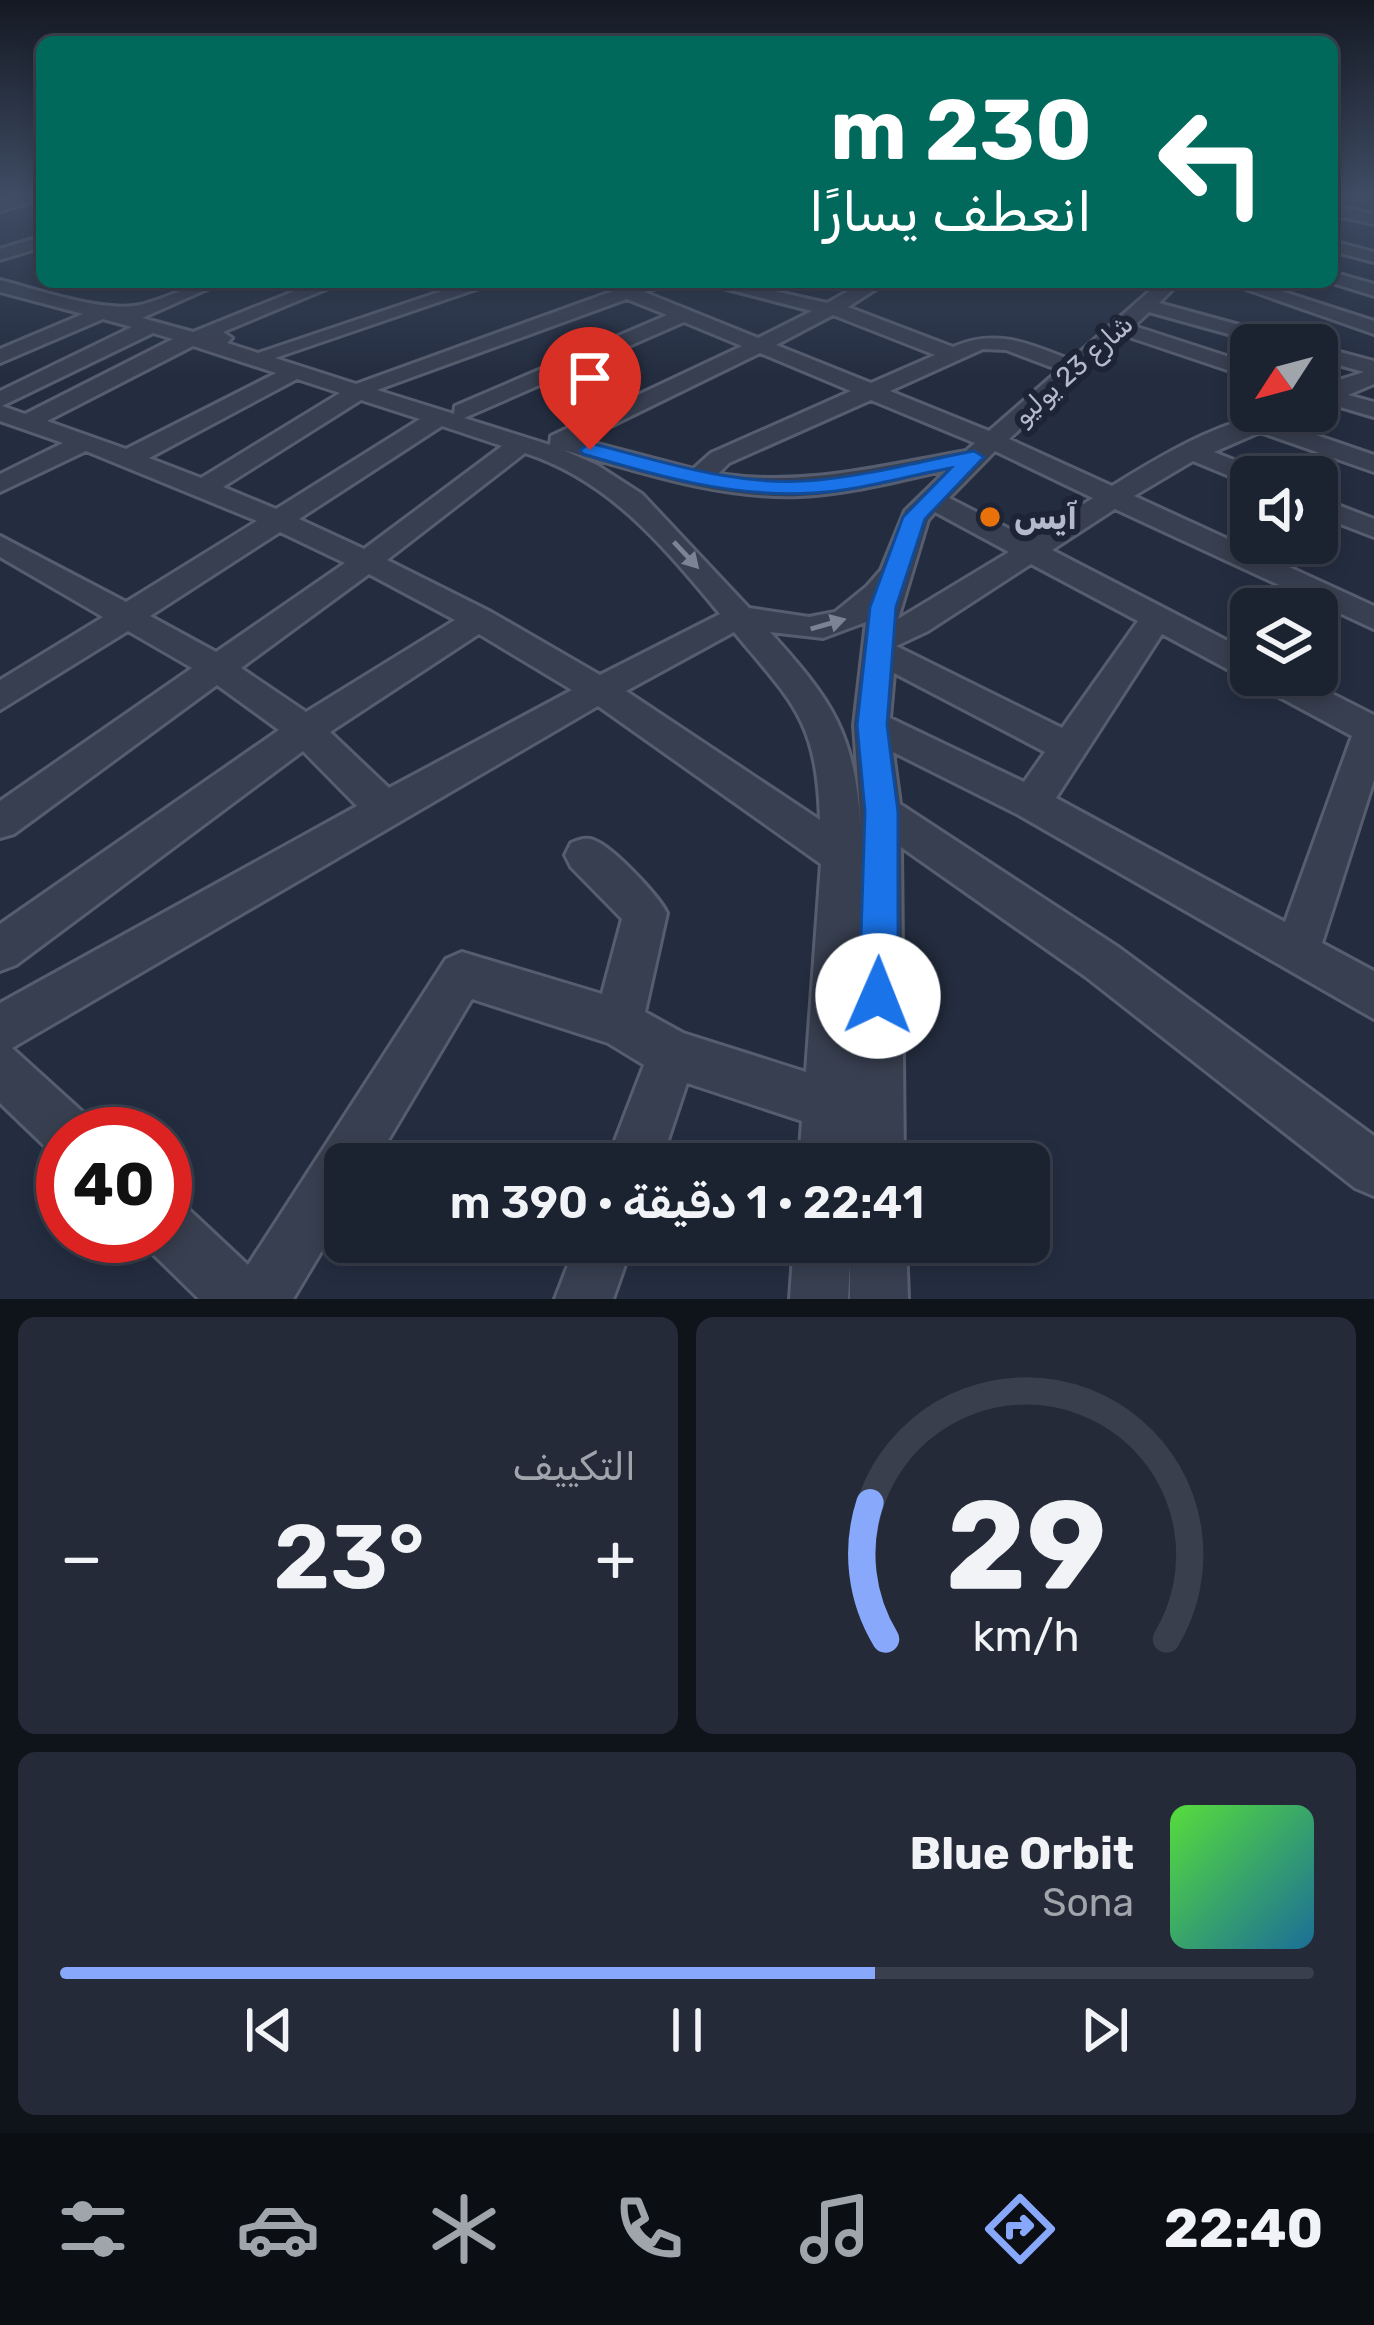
<!DOCTYPE html>
<html lang="ar">
<head>
<meta charset="utf-8">
<style>
  :root { --surface:#1b2230; --page:#242a38; --text:#f1f3f6; --muted:#a0a4ab; --line:#393f4c; --accent:#88a8fc }
  body { margin:0; font-family:Rubik,"Noto Sans Arabic",sans-serif; background:var(--page); color:var(--text); direction:rtl; height:100vh; display:flex; flex-direction:column; font-size:45px; white-space:nowrap }
  * { box-sizing:border-box; margin:0 }
  p { font-size:39px; color:var(--muted) }
  .icon { flex:none; width:66px; height:66px; fill:none; stroke:currentColor; stroke-width:2; stroke-linecap:round; stroke-linejoin:round }
  .map { position:relative; height:1299px; overflow:hidden; direction:ltr }
  .panel { display:flex; flex-direction:column; gap:18px; padding:18px; background:#0f131a; flex:1 }
  .panel>* { flex:none }
  .top-card { position:absolute; left:36px; top:36px; width:1302px; height:252px; border-radius:18px; box-shadow:0 6px 18px #0003,0 0 0 3px var(--line); direction:rtl; background:#00695c; color:#fff; overflow:hidden }
  .needle { width:78px; rotate:234deg }
  .fabs { position:absolute; left:1230px; top:324px; display:grid; gap:24px }
  .fabs a { display:grid; place-items:center; width:108px; height:108px; border-radius:18px; background:var(--surface); box-shadow:0 6px 18px #0003,0 0 0 3px var(--line); font-size:60px }
  .speed { position:absolute; left:36px; top:1107px; display:flex; gap:24px; font-size:60px; font-weight:700; text-align:center }
  .speed>* { display:grid; place-content:center; width:156px; height:156px; border-radius:50%; background:var(--surface); box-shadow:0 6px 18px #0003,0 0 0 3px var(--line); line-height:1 }
  .speed .limit { border:18px solid #d22; background:#fff; color:#111 }
  .pin { position:absolute; display:grid; place-items:center; width:102px; height:102px; color:#fff; margin:-123px -51px; border-radius:50% 50% 50% 0; rotate:-45deg; box-shadow:0 0 12px #0007 }
  .pin .icon { rotate:45deg }
  .me { position:absolute; width:132px; margin:-66px; rotate:1deg; stroke-linejoin:round; filter:drop-shadow(0 0 9px #0008) }
  .turn { display:flex; align-items:center; gap:42px; height:252px; padding:0 48px; font-size:54px }
  .turn .icon { width:156px; height:156px; stroke-width:2.5 }
  .turn b { display:block; font-size:84px; line-height:102px }
  .big { font-size:90px; font-weight:600; line-height:1.1 }
  .panel .widget { flex:1; display:flex; flex-direction:column; justify-content:center; gap:18px; min-width:0; padding:0 42px; border-radius:18px; background:var(--page) }
  .panel .dial { align-items:center; gap:0 }
  .dial svg { height:312px; overflow:visible; fill:none; stroke:var(--line); stroke-width:7; stroke-linecap:round; text-anchor:middle }
  .dial text { fill:var(--text); stroke:none }
  .song { display:flex; align-items:center; gap:36px }
  .cover { width:144px; height:144px; border-radius:18px; background:linear-gradient(135deg,hsl(110 70% 55%),hsl(200 70% 35%)) }
  .played { height:12px; border-radius:6px; background:linear-gradient(90deg,var(--accent) 65%,var(--line) 65%) }
  .keys { display:flex; justify-content:space-around; direction:ltr }
  .heat { display:flex; justify-content:space-between; align-items:center; font-size:66px; direction:ltr }
  .panel .tiles { flex:1; display:grid; gap:18px; grid-template-columns:1fr 1fr }
  .widget:last-child { grid-column:span 2 }
  .trip { position:absolute; left:324px; top:1143px; width:726px; height:120px; border-radius:18px; background:var(--surface); box-shadow:0 6px 18px #0003,0 0 0 3px var(--line); font-weight:600; line-height:120px; text-align:center; direction:rtl }
  .tabs { display:flex; height:192px; justify-content:space-around; align-items:center; background:#0b0e13; color:var(--muted) }
  .tabs .icon { width:84px; height:84px }
  .tabs .current { color:var(--accent) }
  .tabs b { font-size:54px; color:var(--text) }
  .map>svg:first-child { display:block }
  .lines { fill:none; stroke-linecap:round; stroke-linejoin:round }
  .minor-casing { stroke:#565d6e; stroke-width:6 }
  .minor { fill:#383f50; fill-rule:evenodd }
  .oneway { fill:#7c8394 }
  .route { fill:#1a73e8; stroke:#114b97; stroke-width:3 }
  .food-dot { fill:#e8710a; stroke:#1d2435; stroke-width:4.5 }
  .labels { text-anchor:middle; dominant-baseline:central; stroke-width:12; stroke-linejoin:round; paint-order:stroke }
  .far-street-label { font-size:27px; fill:#b4bacb; stroke:#1d2435 }
  .poi-label { font-size:33px; font-weight:bold; fill:#b4bacb; stroke:#1d2435; text-anchor:start }
</style>
</head>
<body>
<div class="map">
<svg width="1374" height="1299" viewBox="0 0 1374 1299">
  <rect width="100%" height="100%" fill="#242d40"/>
  <g class="lines">
    <g class="minor-casing">
      <path id="minor" d="M22 195H42V199L0 211V201Z
        M1332 205 1374 214V224L1332 215Z
        M42 236V247L0 260V249Z
        M1332 241 1374 252V262L1332 251Z
        M1332 272 1374 284V296L1329 282Z
        M0 280C39 290 104 313 140 305 170 298 191 282 223 282L142 318 193 332 317 282H343L223 332 232 338 227 343 258 353 469 282H497L275 358 356 384 638 282H654V289L644 292 758 338 812 311 700 282H734L827 303 864 282H887L848 307 953 347C996 328 1029 344 1071 360L1160 282H1180L1159 303 1298 341 1301 345H1268L1149 312 1134 326 1251 364V378L1123 335 1009 439 1112 486C1167 452 1234 411 1300 411L1281 423 1374 455V472L1260 432 1214 452 1261 471 1265 477H1251V485L1193 461 1134 496 1374 606V629L1115 509 1052 550 1251 653V675H1295L1374 715V780L1322 943 1374 971V1019L1017 814 893 752 900 804 1118 947 1374 1136V1196L1355 1188 1086 977 901 847 904 1164H799L802 1121 687 1083 660 1164H606L644 1065 608 1043 472 999 374 1164H345V1212L293 1299H199L145 1246 141 1236H165V1198L185 1206 248 1265 446 959 462 952 602 994 622 919 571 867 565 855 571 843C579 840 583 838 590 839 609 842 659 896 667 913L645 1012 683 1033 806 1072 821 864 598 706 12 1048 87 1116 95 1134H63V1158L51 1152 0 1103V1003L357 806 303 751 16 965 0 971V924L279 730 217 685 14 834 0 838V801L192 668 128 631 0 710V680L103 617 0 557V536L126 602 257 521 86 451 0 492V474L63 443 0 421V391L132 327 103 319 0 363V349L83 314 0 292ZM627 299 667 315 455 406 454 414 377 390ZM833 315 935 355 871 383 776 345ZM684 322 742 346 551 436 550 445 464 418ZM153 333 173 339 25 414 2 406ZM193 346 276 373 126 449 47 421ZM983 349 1006 350 1059 370 989 431 890 391ZM760 353 851 391 711 453 693 469 582 440ZM297 379 340 393 201 478 149 458ZM361 400 420 419 276 509 223 487ZM871 400 975 443 966 451C881 466 805 487 718 474L729 463ZM442 426 502 446 364 549 299 519ZM563 450C640 472 719 499 800 496 850 494 899 480 947 470L905 511 881 570 867 586 835 612 809 617 749 608 642 494 597 465ZM995 451 1093 498 1029 539 949 498ZM525 453C611 481 664 547 720 614L600 675 491 612 387 560ZM935 512 1009 552 898 619 928 520ZM280 532 345 563 216 652 150 616ZM1031 564 1138 621 1062 728 896 646 928 631ZM369 574 455 620 306 712 241 668ZM866 622 854 725 861 829C854 732 834 703 770 632L823 638ZM734 632C794 704 817 721 820 820L626 691ZM479 634 572 690 389 788 330 732ZM1162 634 1352 736 1285 922 1056 798ZM894 673 1045 752 1024 782 890 718Z
        M1226 282H1253L1374 321V334Z
        M1317 346 1374 361V384L1348 395 1374 402V417L1327 403 1317 406V387L1364 372 1317 359Z
        M1317 497 1374 519V537L1317 515Z
        M577 1242H633L613 1299H555Z
        M794 1242H906L908 1299H850V1263L848 1299H790Z"/>
    </g>
    <use href="#minor" class="minor"/>
  </g>
  <defs><path id="oneway-solid" d="M-6-.8H1V-3.2L6.5 0L1 3.2V.8H-6Z" transform="scale(3)"/></defs>
  <g class="oneway">
    <use href="#oneway-solid" transform="translate(686 555) rotate(47)"/>
    <use href="#oneway-solid" transform="translate(828 624) rotate(-16)"/>
  </g>
  <linearGradient id="sky" x2="0" y2="1"><stop stop-color="#141923"/><stop offset="0.52" stop-color="#3f4c64"/><stop offset="1" stop-color="#3f4c64" stop-opacity="0"/></linearGradient>
  <rect width="1374" height="377" fill="url(#sky)"/>
  <path class="route" d="M590 443C664 462 740 488 818 480 870 475 922 461 974 451L984 457 925 519 896 607 887 725 898 812V996L892 1009 878 1014 865 1009 859 996 865 812 857 725 870 607 903 517 951 468C906 476 858 491 813 493 734 498 657 476 583 454L580 450Z"/>
  <circle class="food-dot" cx="990" cy="517" r="12"/>
  <g class="labels">
    <g class="far-street-label">
      <text transform="translate(1073 370) rotate(-42)">شارع 23 يوليو</text>
    </g>
    <g class="poi-label">
      <text x="1014" y="517">آيس</text>
    </g>
  </g>
</svg>
<div class="fabs">
<a><svg class="needle" viewBox="-14 -14 28 28"><path d="M0-13l5 13h-10z" fill="#e53935"/><path d="M0 13l5-13h-10z" fill="#a0a4ab"/></svg></a>
<a><svg class="icon" aria-label="sound" viewBox="0 0 24 24"><path d="M4 9h4l5-4v14l-5-4H4zM17 9q2 3 0 6"/></svg></a>
<a><svg class="icon" aria-label="layers" viewBox="0 0 24 24"><path d="M12 4l9 5-9 5-9-5zM3 14l9 5 9-5"/></svg></a>
</div>
<div class="speed"><div class="limit">40</div></div>
<div class="pin" style="left:590px;top:450px;background:#d93025"><svg class="icon" aria-label="arrive" viewBox="0 0 24 24"><path d="M6 21V4h12l-3 4 3 4H6"/></svg></div>
<svg class="me" style="left:878px;top:996px" viewBox="-20 -20 40 40"><circle r="19" fill="#fff"/><path d="M0-13L10 11 0 6-10 11z" fill="#1a73e8"/></svg>
<div class="trip">22:41 · 1 دقيقة · 390 m</div>
<div class="top-card">
<div class="turn"><svg class="icon" aria-label="left" viewBox="0 0 24 24"><path d="M17 20v-9H6M10 6l-5 5 5 5"/></svg><div><b>230 m</b>انعطف يسارًا</div></div>
</div>
</div>
<section class="panel">
<div class="tiles">
<div class="widget dial"><svg viewBox="0 0 100 80">
<path d="M14 69A42 42 0 1 1 86 69"/>
<path d="M14 69A42 42 0 0 1 10 34" stroke="#88a8fc"/>
<text x="50" y="56" font-size="32" font-weight="700">29</text>
<text x="50" y="72" font-size="11">km/h</text>
</svg></div>
<div class="widget"><p>التكييف</p>
<div class="heat"><a>−</a><b class="big">23°</b><a>+</a></div>
</div>
<div class="widget">
<div class="song"><i class="cover"></i><div><b>Blue Orbit</b><p>Sona</p></div></div>
<div class="played"></div>
<div class="keys"><svg class="icon" aria-label="previous" viewBox="0 0 24 24"><path d="M18 5L8 12l10 7zM5 5v14"/></svg><svg class="icon" aria-label="pause" viewBox="0 0 24 24"><path d="M8 5v14M16 5v14"/></svg><svg class="icon" aria-label="next" viewBox="0 0 24 24"><path d="M6 5l10 7-10 7zM19 5v14"/></svg></div>
</div>
</div>
</section>
<nav class="tabs">
<b>22:40</b>
<svg class="icon current" aria-label="directions" viewBox="0 0 24 24"><path d="M12 3l9 9-9 9-9-9zM9 14v-3h6M13 9l2 2-2 2"/></svg>
<svg class="icon" aria-label="music" viewBox="0 0 24 24"><path d="M9 18V5l10-2v13"/><circle cx="6" cy="18" r="3"/><circle cx="16" cy="16" r="3"/></svg>
<svg class="icon" aria-label="phone" viewBox="0 0 24 24"><path d="M5 4h4l2 5-3 2q2 4 5 5l2-3 5 2v4C11 20 4 13 5 4z"/></svg>
<svg class="icon" aria-label="climate" viewBox="0 0 24 24"><path d="M12 3v18M4 7l16 10M4 17L20 7"/></svg>
<svg class="icon" aria-label="car" viewBox="0 0 24 24"><path d="M5 17H2v-5l4-1 3-4h7l3 4 3 1v5h-3M9 17h6M6 11h13"/><circle cx="7" cy="17" r="2"/><circle cx="17" cy="17" r="2"/></svg>
<svg class="icon" aria-label="filters" viewBox="0 0 24 24"><path d="M4 7h16M4 17h16"/><circle cx="9" cy="7" r="2"/><circle cx="15" cy="17" r="2"/></svg>
</nav>
</body>
</html>
